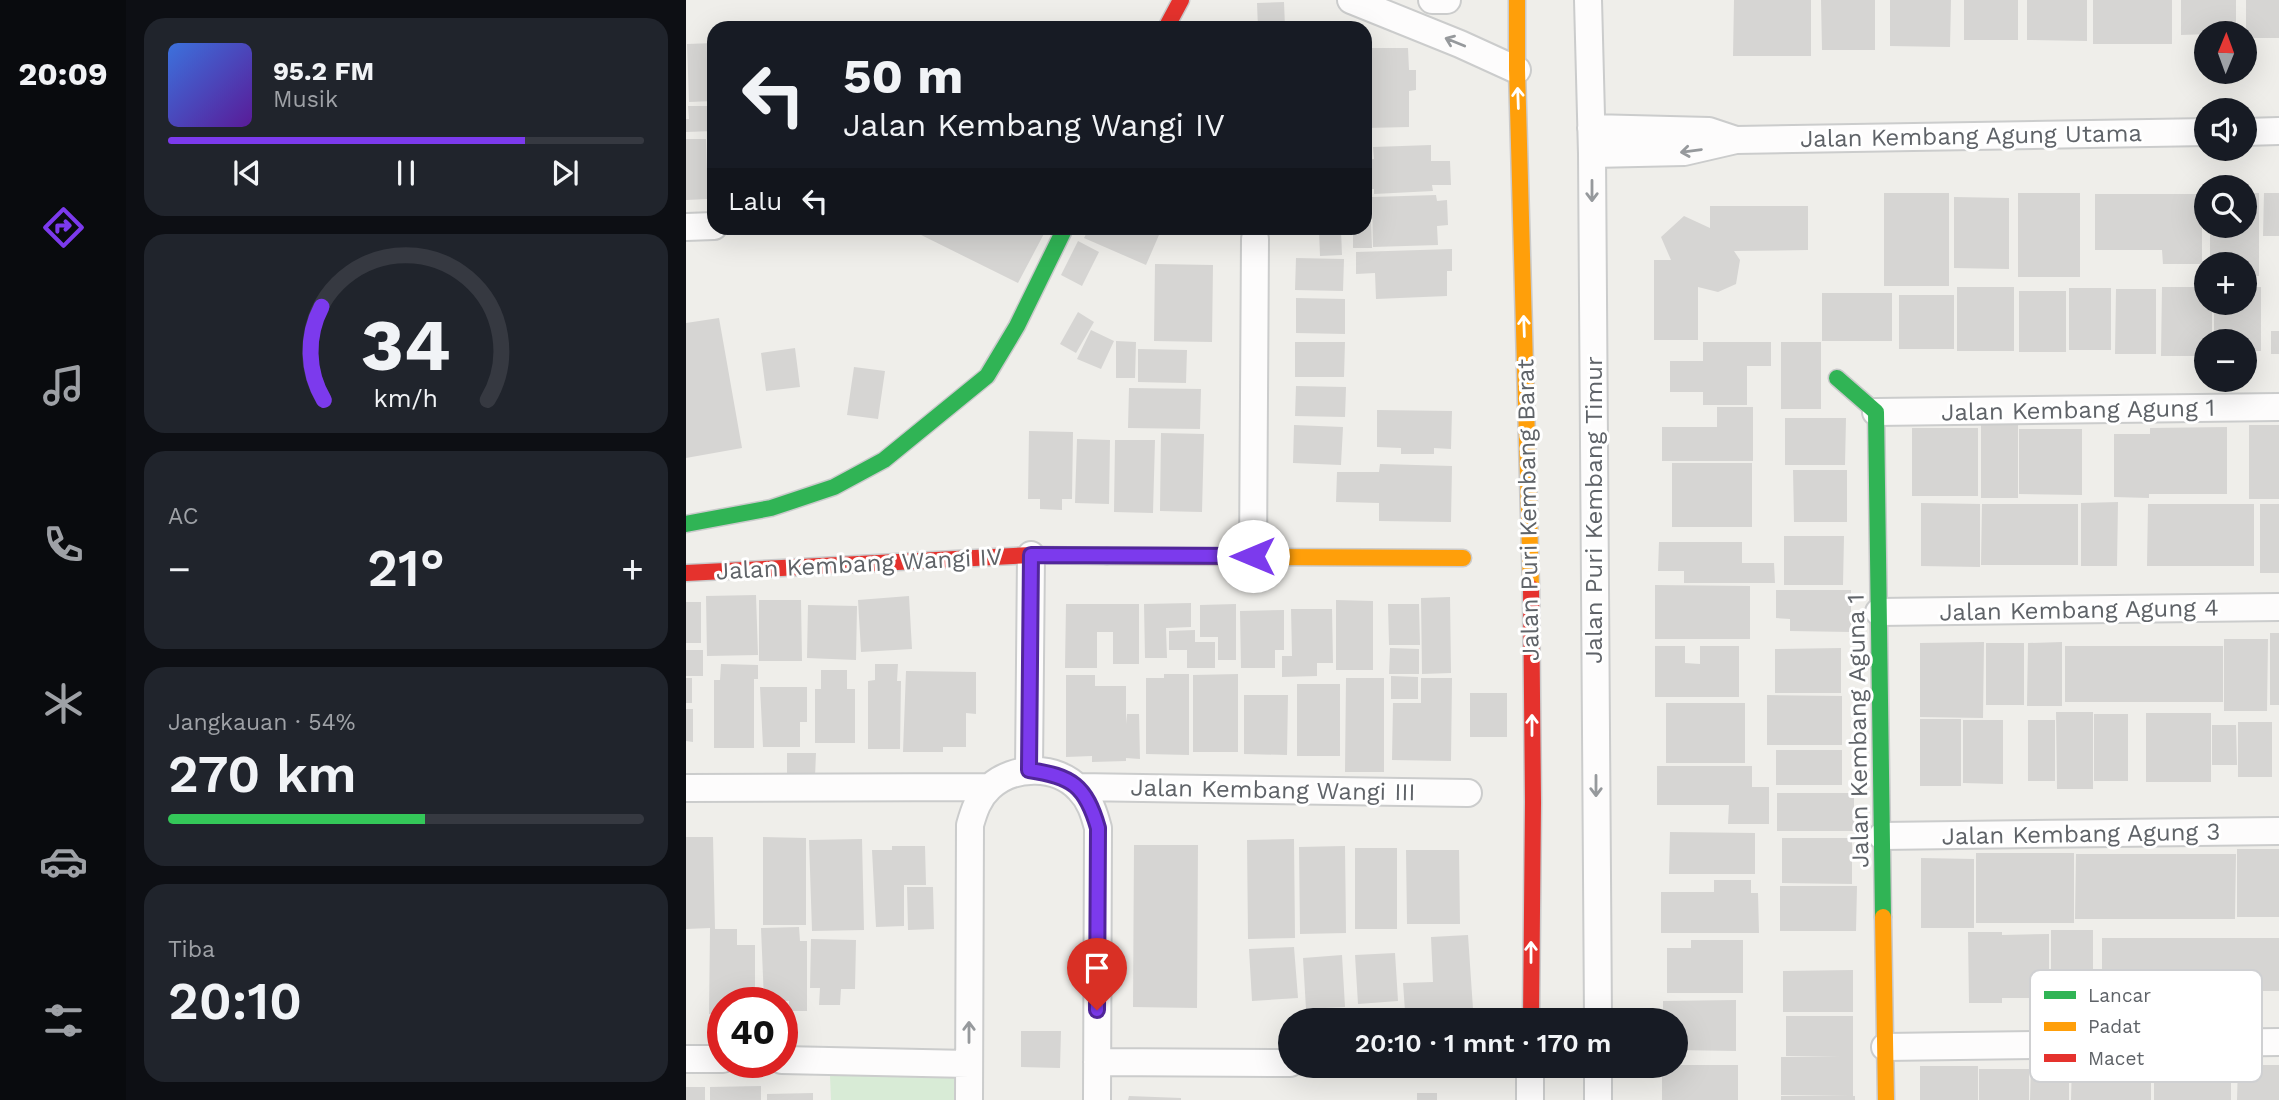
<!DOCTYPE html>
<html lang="id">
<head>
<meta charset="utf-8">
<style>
  :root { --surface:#171b24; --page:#20242c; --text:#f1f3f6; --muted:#9ea1a6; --line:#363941; --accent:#7c3aed }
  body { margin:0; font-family:"Work Sans",sans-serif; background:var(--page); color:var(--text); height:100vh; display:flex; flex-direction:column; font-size:26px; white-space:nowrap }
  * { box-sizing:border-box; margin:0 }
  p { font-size:23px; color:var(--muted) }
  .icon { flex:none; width:38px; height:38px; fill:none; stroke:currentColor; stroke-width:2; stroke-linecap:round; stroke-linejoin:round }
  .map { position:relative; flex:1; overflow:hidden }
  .side { display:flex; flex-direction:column; gap:18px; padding:18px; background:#0d0f14; width:560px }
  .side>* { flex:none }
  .top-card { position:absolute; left:21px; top:21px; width:665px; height:214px; border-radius:21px; box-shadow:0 7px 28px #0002; background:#171b24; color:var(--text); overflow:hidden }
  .needle { width:46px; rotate:1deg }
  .controls { position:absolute; left:1508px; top:21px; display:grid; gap:14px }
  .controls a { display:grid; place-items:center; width:63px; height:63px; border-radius:50%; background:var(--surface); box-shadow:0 7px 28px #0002; font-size:35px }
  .speed { position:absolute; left:21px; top:987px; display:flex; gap:14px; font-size:35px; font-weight:700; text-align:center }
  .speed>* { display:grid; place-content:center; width:91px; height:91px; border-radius:50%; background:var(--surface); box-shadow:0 7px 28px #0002; line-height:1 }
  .speed .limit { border:10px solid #d22; background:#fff; color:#111 }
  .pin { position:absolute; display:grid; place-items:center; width:60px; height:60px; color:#fff; margin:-72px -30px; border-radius:50% 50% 50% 0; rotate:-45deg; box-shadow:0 0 7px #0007 }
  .pin .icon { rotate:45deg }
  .me { position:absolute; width:77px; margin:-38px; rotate:270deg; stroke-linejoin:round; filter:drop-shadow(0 0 5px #0008) }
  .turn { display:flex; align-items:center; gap:24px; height:147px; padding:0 21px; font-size:32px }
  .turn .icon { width:91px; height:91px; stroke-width:2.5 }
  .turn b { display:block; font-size:49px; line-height:60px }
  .then { display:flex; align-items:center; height:66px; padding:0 21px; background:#0003; gap:14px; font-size:26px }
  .big { font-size:52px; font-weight:600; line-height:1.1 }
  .side .card { flex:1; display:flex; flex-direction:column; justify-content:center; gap:10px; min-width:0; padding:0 24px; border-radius:21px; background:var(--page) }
  .side .dial { align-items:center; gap:0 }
  .dial svg { height:182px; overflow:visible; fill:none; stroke:var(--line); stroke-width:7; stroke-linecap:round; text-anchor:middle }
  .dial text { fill:var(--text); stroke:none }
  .song { display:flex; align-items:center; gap:21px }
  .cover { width:84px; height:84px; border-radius:10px; background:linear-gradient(135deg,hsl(220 70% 55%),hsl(270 70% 35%)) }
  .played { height:7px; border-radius:4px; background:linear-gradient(90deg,var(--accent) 75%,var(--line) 75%) }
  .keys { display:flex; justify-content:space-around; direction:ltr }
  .heat { display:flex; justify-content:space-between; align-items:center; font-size:38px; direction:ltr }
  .charge { height:10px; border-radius:5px; background:linear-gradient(90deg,#34c759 54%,var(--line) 0) }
  .trip { position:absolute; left:592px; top:1008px; width:410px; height:70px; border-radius:35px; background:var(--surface); box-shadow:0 7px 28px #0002; font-weight:600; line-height:70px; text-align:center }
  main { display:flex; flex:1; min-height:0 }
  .dock { display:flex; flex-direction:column; width:126px; justify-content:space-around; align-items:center; background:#090b0e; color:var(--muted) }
  .dock .icon { width:49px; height:49px }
  .dock .current { color:var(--accent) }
  .dock b { font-size:32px; color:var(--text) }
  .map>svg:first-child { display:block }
  .green { fill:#d8ebd6 }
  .building { fill:#d6d5d3 }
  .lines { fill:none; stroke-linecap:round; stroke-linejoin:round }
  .street-casing { stroke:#cbcccc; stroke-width:30 }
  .fast-casing { stroke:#cacacb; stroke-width:19 }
  .slow-casing { stroke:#cacacb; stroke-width:19 }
  .jam-casing { stroke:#cacacb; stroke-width:19 }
  .street { stroke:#fdfcfc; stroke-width:26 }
  .fast { stroke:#30b455; stroke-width:16 }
  .slow { stroke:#ff9f0a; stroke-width:16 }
  .jam { stroke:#e5322d; stroke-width:16 }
  .oneway { stroke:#96999c }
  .oneway2 { stroke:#fff }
  .route-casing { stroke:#51269a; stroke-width:18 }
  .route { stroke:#7c3aed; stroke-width:12 }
  .labels { text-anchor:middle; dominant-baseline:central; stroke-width:6; stroke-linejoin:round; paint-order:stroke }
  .street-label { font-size:24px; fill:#5f6368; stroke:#fff }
  .key { fill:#fff; stroke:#cfd0d2; stroke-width:2 }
  .key-label { font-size:19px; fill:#5f6368 }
</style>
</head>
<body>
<main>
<nav class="dock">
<b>20:09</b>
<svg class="icon current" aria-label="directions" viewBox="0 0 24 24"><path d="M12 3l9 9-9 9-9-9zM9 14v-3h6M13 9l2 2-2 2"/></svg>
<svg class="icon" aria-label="music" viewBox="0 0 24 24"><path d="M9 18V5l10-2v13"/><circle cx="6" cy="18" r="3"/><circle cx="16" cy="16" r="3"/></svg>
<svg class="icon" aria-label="phone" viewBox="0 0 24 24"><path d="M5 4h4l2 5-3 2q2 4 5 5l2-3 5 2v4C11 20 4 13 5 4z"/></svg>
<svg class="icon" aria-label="climate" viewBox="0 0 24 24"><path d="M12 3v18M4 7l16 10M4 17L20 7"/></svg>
<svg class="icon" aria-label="car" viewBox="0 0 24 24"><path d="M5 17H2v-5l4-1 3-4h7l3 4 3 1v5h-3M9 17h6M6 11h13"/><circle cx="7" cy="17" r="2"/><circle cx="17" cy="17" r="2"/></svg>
<svg class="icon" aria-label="filters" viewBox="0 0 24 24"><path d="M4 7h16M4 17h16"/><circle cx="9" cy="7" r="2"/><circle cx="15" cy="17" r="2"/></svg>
</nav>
<section class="side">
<div class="card">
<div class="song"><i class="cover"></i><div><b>95.2 FM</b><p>Musik</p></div></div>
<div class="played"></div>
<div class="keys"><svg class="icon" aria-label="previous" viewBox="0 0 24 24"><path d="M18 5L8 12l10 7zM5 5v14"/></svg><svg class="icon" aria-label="pause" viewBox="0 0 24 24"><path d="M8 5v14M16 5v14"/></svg><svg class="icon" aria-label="next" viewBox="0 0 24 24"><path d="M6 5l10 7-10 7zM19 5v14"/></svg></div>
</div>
<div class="card dial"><svg viewBox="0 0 100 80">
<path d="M14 69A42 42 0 1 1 86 69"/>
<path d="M14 69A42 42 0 0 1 13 28" stroke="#7c3aed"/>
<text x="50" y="56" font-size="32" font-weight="700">34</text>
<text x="50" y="72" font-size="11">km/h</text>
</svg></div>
<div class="card"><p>AC</p>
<div class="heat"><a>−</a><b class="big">21°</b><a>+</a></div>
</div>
<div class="card"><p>Jangkauan · 54%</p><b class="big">270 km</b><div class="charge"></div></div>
<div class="card"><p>Tiba</p><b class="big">20:10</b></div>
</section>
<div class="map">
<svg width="1593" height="1100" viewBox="0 0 1593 1100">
  <rect width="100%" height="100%" fill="#efeeea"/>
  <path class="green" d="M268 1073 269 1100H145L144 1076Z"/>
  <path class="building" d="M1048 0H1125V56H1047Z
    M1135 0H1189V50H1136Z
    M1204 0H1265L1264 47 1204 46Z
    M1278 0H1332V40H1278Z
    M1341 0H1401V41L1341 40Z
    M1407 0H1486V44H1407Z
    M1495 0H1550V33L1495 35Z
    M1560 0H1593V38H1560Z
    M598 2 599 27 572 28 571 3Z
    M28 43V101L3 102 1 44Z
    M679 48H722L723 70H730V90L723 91V127L680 128Z
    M2 106H21L22 118H28V131L0 132V119H3Z
    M0 139H20L22 199 0 200Z
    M745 145V161H764L765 185H746L747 191 688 194V189H679V160L688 159 687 147Z
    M679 192H684L686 248H667V228H679Z
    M1198 193H1263V286H1198Z
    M1332 193H1394V277H1332Z
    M1559 193H1573V276H1559V264H1524V226H1559Z
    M1578 193H1593V236H1577Z
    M1409 194H1516V264H1477L1476 250H1409Z
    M750 195 751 201 761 200 762 225 751 226 752 245 687 247 686 197Z
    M1268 197 1323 198V269L1268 268Z
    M1024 206H1122V250L1048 251 1054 260 1050 284 1032 292 1012 287V340H968V260H985L975 237 998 216 1024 228Z
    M221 228H361L332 283Z
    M403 228H476L460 265 398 238Z
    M633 230H655L656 255 634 256Z
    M392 241 413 252 396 286 375 275Z
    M766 249V271H761V296L690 299 689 273 670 274V252Z
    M610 258 658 259 657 291 609 290Z
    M469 264 527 265 526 342 468 341Z
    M1271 287H1328V351H1271Z
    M1476 287H1521V303H1526V341H1521V356H1475Z
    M1559 287H1575V351H1559V341H1528V303H1559Z
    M1383 288H1425V350H1383Z
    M1430 289H1470V354H1429Z
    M1333 291H1380V352H1333Z
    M1136 293H1206V341H1136Z
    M1213 295H1268V349H1213Z
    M610 298 659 299V334L610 333Z
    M392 312 408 322 390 353 374 344Z
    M33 318 56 448 0 458V323Z
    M405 330 428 341 415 369 391 359Z
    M1585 331H1593V354H1585Z
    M430 341 450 342 449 378H430Z
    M609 342H659L658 377H609Z
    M1017 342H1085V366H1061V405H1017V392H984V361H1017Z
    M1095 342H1135V409H1095Z
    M109 348 114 387 80 391 75 353Z
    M452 349 501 350 500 383 452 382Z
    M168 367 199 371 192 419 161 415Z
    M610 386 660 387 659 417 609 416Z
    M443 388 515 389 514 429 442 428Z
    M1031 407H1067V461H976V427H1031Z
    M691 410 766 411 765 449 748 448V454H715V448L691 447Z
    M1099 418H1160L1159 465H1099Z
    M1295 423H1332V498H1295Z
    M608 425 657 427 655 465 607 463Z
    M1563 425H1593V499H1563Z
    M1541 427V494H1463V498L1428 497V434H1464V428Z
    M1226 428H1292V496H1226Z
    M1333 429H1396V495L1333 494Z
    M343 431 387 432 386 499H376V510L354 509V499H342Z
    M475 433 518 434 516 512 474 511Z
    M391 439 424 440 423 504 389 503Z
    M429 440H469L467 513 428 512Z
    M986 463H1066V527H986Z
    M694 464 766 466 765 522 693 521V503L650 502 651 472H693Z
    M1107 470H1161V522H1108Z
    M1432 502 1431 566H1395V503Z
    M1235 503 1294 504V567L1235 566Z
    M1296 504H1392V565H1295Z
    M1462 504H1568V566H1461Z
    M1574 504H1593V573H1574Z
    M1098 536H1158L1157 585H1098Z
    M973 542H1056V563H1088L1089 583H998V571H972Z
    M969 585 1064 586V639H969Z
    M1090 590H1165V632L1104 631V619L1090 618Z
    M70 595 72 655 21 656 20 596Z
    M223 596 226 649 175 652 172 600Z
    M764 597 765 673 736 674 735 598Z
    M73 600H115L116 661H73Z
    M650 600 687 601V670H650Z
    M0 602H15V643H0Z
    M505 603V627L480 628 481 658H459L458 604Z
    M380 604H453V664H427V632H411V668H379Z
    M550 604V660H532V637H514V605Z
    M702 604H733L734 645H703Z
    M122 605 171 606 170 660 121 658Z
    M605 609H646L647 663H631V676L596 677V656H606Z
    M598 610V650H589V668H555L554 611Z
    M509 630V642H529V668H501V650H483V631Z
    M1584 633H1593V705H1584Z
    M1538 639H1582L1581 711H1538Z
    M1298 642 1297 718 1234 717V643Z
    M1376 642V706H1341L1342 643Z
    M1300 643H1338V705H1300Z
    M969 646H999V663L1014 664V646H1053V697H969Z
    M1379 646H1537V702H1379Z
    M704 648 733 649V674H703Z
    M1155 648V693H1089V649Z
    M0 650H17V676H0Z
    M35 664 72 665V679H68V748H28V680H34Z
    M189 664H212L211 681H215L214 749H182V681L189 680Z
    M135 670H161V689H169V743H129V689H135Z
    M220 671 290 672V714L280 713V747H257V752H217Z
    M478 674H503V755L460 754V678H478Z
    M552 674V752H507V675Z
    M380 675H409V686H440V724L441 714H453L454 759 440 758V761L406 762V756L380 757Z
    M705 676 732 677V699H705Z
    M0 678H6V703H0Z
    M660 678H698V772H659Z
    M735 678H766L765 761 706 760 707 703H735Z
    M611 684H654V756H611Z
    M74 687H121V722H114V747H77Z
    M784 693H821V737H784Z
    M558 695H602L601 755 558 754Z
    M1081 695 1156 696V745H1081Z
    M980 703H1059V763H980Z
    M0 709H7V742L0 741Z
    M1370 712H1407V789H1371Z
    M1460 713H1525V782H1460Z
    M1408 714H1442V781H1408Z
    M1234 719H1275V786H1234Z
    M1277 720H1317V784L1277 783Z
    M1342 720H1369V781H1342Z
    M1552 722H1586V777H1552Z
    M1526 725H1550L1551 765H1526Z
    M1090 750H1156V785H1090Z
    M101 753H130L129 777H101Z
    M971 766H1066V787H1083V824H1042L1043 805H971Z
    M1091 793H1168V831H1091Z
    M984 832 1069 833V874H983Z
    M0 837H27L29 929H51V945H69V1003H37V1014H23L24 928 0 929Z
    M77 837 120 838V925H77Z
    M1096 838H1166V884L1096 883Z
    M176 839 178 930 126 931 123 840Z
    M608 839 609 938 562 939 561 840Z
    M448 845H512L511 1008 447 1007Z
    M206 846H239L240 885H218V926L190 927 186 850H206Z
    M659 846 660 933 614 934 613 847Z
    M669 848H711V929H669Z
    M1551 849H1593V917H1551Z
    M720 850H773L774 924H721Z
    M1290 853H1388V923H1290Z
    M1390 854H1550L1549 919H1389Z
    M1235 858 1288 859V928H1235Z
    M1028 880H1065V893H1072L1073 933H975V892H1028Z
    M1094 886H1171L1170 931H1094Z
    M221 887H247L248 929 222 930Z
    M113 927 114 941H121V1011H103V1001H78L75 928Z
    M1365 930H1407V994H1365Z
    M1282 932H1316V935L1363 934V998H1316V1003H1283Z
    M782 935 787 1009 719 1011 717 983 747 982 745 937Z
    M1416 938H1593V991H1416Z
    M125 939 170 940 169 989H155L154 1005H133L134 988H124Z
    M1005 940H1057V993H981V948H1005Z
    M608 947 612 998 566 1001 563 949Z
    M709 953 712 1001 672 1004 669 955Z
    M656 955 659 1007 620 1009 617 958Z
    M1167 970V1012H1097V971Z
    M1050 1000V1051L989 1050V1020H977V1001Z
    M1100 1016H1167V1096H1169V1100H1095V1096H1163L1095 1095V1057H1154L1100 1056Z
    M335 1031H375L374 1068 335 1067Z
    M1386 1063H1465V1100H1385Z
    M989 1065H1052V1100H976V1066Z
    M1345 1065H1383V1100H1344Z
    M1468 1065H1545V1100H1468Z
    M1552 1065H1593V1100H1551Z
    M1234 1066H1292V1100H1234Z
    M1293 1069H1343V1100H1293Z
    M75 1086V1100H24V1087Z
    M0 1087H19V1100H0Z
    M127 1093V1100H81V1094Z
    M731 1093H751V1100H731Z
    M443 1096 495 1098V1100H442Z"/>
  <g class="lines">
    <g class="street-casing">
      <path id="street" d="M665 0 774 44 831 70
        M746 0H761
        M902 0 906 154 912 1020
        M905 128 1023 131 1050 140
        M1559 132 1593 131
        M906 154 998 152 1050 140 1521 132
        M0 227 28 226
        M1190 412 1593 407
        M567 556 569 239
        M1193 612 1593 607
        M343 770 345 555
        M392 787 782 793
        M0 788 304 787
        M1196 836 1593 831
        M1199 1047 1593 1042
        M0 1059H37
        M96 1060 283 1064
        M411 1062 604 1063
        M912 1066V1100
        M283 1100 284 825C288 811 292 798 304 787 328 765 371 765 393 789 404 800 408 813 412 828L411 1100
        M844 1100V1066"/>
    </g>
    <g class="fast-casing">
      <path id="fast" d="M1151 378 1190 412 1197 917
        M0 524 85 508 148 487 198 460 301 376 331 326 379 228"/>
    </g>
    <g class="slow-casing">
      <path id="slow" d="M831 0V70L845 588
        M421 556 777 558
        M1197 917 1200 1100"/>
    </g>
    <g class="jam-casing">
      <path id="jam" d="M480 28 495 0
        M0 573 345 555 421 556
        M845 1020 847 802 845 588"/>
    </g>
    <use href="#street" class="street"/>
    <use href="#fast" class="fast"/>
    <use href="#slow" class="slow"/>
    <use href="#jam" class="jam"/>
  </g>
  <defs><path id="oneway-shaft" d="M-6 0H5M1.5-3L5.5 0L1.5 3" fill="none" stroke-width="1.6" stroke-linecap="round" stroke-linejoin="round" transform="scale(1.75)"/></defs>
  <g class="oneway">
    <use href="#oneway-shaft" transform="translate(769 42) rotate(-158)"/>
    <use href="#oneway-shaft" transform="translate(1005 151) rotate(172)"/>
    <use href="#oneway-shaft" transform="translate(906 191) rotate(90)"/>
    <use href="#oneway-shaft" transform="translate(910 786) rotate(90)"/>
    <use href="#oneway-shaft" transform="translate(283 1032) rotate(-90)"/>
  </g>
  <g class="oneway2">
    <use href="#oneway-shaft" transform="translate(832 98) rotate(-92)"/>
    <use href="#oneway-shaft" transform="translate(838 326) rotate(-92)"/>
    <use href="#oneway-shaft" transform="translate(846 725) rotate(-90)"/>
    <use href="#oneway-shaft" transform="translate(845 952) rotate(-90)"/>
  </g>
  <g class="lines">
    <g class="route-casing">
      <path id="route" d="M411 1010 412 828C400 786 386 776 343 770L345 555 567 556"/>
    </g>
    <use href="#route" class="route"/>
  </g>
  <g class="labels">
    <g class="street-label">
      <text transform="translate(1285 136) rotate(-1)">Jalan Kembang Agung Utama</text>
      <text transform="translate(1392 410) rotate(-1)">Jalan Kembang Agung 1</text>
      <text transform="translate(842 510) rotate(-91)">Jalan Puri Kembang Barat</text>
      <text transform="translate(908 510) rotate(-90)">Jalan Puri Kembang Timur</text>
      <text transform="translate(173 564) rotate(-3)">Jalan Kembang Wangi IV</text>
      <text transform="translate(1393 610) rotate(-1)">Jalan Kembang Agung 4</text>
      <text transform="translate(1172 731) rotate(-91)">Jalan Kembang Aguna 1</text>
      <text transform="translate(587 790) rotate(1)">Jalan Kembang Wangi III</text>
      <text transform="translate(1395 834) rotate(-1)">Jalan Kembang Agung 3</text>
    </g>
  </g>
  <rect x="1344" y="970" width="232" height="112" rx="10" class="key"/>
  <rect x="1358" y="991" width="32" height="8" fill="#30b455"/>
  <rect x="1358" y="1022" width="32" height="9" fill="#ff9f0a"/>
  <rect x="1358" y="1054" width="32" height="8" fill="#e5322d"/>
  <g class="key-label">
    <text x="1402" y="1002">Lancar</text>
    <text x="1402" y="1033">Padat</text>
    <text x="1402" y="1065">Macet</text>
  </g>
</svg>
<div class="controls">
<a><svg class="needle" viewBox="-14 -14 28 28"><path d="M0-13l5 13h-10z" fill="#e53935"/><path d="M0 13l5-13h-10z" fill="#9ea1a6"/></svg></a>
<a><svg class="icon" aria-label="sound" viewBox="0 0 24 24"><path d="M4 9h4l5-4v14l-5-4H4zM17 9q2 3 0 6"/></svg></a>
<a><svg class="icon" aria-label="search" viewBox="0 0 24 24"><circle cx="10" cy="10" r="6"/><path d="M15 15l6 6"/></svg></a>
<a>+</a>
<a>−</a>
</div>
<div class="speed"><div class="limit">40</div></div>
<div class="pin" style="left:411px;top:1010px;background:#d93025"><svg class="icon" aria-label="arrive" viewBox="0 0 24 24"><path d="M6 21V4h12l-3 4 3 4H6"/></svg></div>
<svg class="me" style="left:567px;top:556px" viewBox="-20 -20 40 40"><circle r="19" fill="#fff"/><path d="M0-13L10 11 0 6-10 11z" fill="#7c3aed"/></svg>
<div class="trip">20:10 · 1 mnt · 170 m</div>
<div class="top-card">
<div class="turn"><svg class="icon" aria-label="left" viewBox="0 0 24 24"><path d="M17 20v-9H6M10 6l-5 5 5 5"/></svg><div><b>50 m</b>Jalan Kembang Wangi IV</div></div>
<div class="then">Lalu<svg class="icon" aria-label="left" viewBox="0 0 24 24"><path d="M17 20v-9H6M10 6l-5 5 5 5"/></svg></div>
</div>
</div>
</main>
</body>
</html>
